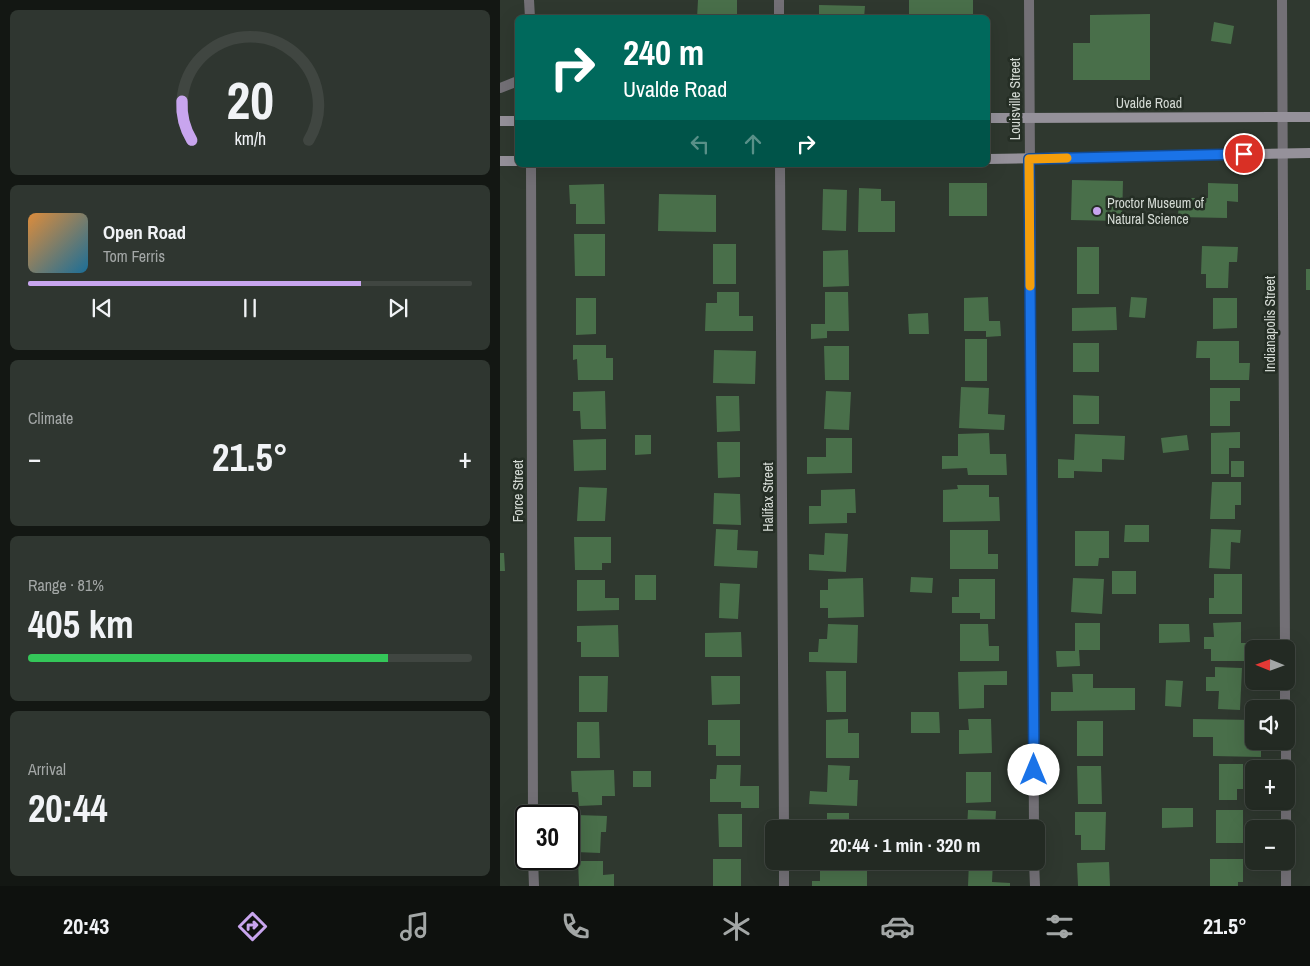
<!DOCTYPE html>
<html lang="en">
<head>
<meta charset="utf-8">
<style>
  :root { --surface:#232a23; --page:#2f3630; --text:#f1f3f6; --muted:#a3a7a6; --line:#404641; --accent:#c8a5ee }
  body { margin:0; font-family:"Archivo Narrow",sans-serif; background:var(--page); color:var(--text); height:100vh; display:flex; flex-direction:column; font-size:19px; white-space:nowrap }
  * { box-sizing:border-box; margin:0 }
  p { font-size:16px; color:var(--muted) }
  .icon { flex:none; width:28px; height:28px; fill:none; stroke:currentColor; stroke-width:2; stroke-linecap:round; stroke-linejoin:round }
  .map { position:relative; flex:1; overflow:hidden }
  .details { display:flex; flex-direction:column; gap:10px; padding:10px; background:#131713; width:500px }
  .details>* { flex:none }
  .banner { position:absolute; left:15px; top:15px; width:475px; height:152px; border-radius:8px; box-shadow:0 5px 20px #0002,0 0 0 1px var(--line); background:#00695c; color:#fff; overflow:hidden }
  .needle { width:32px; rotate:271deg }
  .fabs { position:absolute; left:745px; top:640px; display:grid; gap:10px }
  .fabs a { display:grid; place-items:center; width:50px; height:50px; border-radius:8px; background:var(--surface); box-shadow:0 5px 20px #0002,0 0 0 1px var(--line); font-size:25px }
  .speed { position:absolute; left:15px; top:805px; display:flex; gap:10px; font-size:25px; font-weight:700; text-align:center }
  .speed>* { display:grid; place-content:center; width:65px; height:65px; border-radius:50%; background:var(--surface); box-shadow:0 5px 20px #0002,0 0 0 1px var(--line); line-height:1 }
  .speed .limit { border:2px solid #111; border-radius:8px; background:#fff; color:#111 }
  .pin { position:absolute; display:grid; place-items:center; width:42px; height:42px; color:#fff; margin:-21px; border:2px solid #fff; border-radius:50%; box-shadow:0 1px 5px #0007 }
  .me { position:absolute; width:55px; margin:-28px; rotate:0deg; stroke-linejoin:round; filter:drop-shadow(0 0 4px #0008) }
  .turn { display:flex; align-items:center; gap:18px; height:105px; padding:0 25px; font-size:22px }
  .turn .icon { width:65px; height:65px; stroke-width:2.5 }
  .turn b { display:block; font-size:35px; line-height:42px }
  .lanes { display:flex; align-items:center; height:48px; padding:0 25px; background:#0003; justify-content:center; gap:25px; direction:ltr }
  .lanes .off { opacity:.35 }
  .big { font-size:38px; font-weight:700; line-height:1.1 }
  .details .card { flex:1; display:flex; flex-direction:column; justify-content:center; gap:8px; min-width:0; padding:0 18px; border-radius:8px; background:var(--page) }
  .details .dial { align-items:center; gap:0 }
  .dial svg { height:130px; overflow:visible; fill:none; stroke:var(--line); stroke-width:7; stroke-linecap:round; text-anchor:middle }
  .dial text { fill:var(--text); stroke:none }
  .song { display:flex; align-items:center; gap:15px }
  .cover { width:60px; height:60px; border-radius:8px; background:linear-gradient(135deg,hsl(30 70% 55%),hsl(200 70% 35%)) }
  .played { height:5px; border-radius:2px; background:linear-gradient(90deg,var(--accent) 75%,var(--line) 75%) }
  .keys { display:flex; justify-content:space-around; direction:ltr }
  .heat { display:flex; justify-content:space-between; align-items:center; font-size:28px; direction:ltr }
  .charge { height:8px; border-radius:4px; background:linear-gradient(90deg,#34c759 81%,var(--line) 0) }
  .trip { position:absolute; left:265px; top:820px; width:280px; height:50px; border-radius:8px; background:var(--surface); box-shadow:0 5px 20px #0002,0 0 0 1px var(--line); font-weight:700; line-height:50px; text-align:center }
  .tab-bar { display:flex; height:80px; justify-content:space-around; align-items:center; background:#0e110e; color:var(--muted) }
  .tab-bar .icon { width:35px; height:35px }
  .tab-bar .selected { color:var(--accent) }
  .tab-bar b { font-size:22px; color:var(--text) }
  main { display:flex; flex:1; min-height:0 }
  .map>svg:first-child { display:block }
  .building { fill:#496f4a }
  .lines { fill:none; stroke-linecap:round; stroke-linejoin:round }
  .service { stroke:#737076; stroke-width:10 }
  .minor { stroke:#737076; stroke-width:10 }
  .secondary { stroke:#95919a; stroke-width:10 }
  .route-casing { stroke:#114b97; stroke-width:12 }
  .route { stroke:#1a73e8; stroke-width:9 }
  .slow { stroke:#f59e0b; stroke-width:9 }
  .poi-dot { fill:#c8a5ee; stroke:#252e25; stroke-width:2 }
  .labels { text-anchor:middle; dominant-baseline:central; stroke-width:5; stroke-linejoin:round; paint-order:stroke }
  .street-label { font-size:14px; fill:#d4dad4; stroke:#252e25 }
  .poi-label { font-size:14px; fill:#d4dad4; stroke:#252e25; text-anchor:start }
</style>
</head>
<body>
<main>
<section class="details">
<div class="card dial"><svg viewBox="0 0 100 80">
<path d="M14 69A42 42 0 1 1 86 69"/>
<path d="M14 69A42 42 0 0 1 8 45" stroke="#c8a5ee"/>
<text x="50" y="56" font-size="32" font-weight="700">20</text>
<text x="50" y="72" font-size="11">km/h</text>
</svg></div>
<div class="card">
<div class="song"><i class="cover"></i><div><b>Open Road</b><p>Tom Ferris</p></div></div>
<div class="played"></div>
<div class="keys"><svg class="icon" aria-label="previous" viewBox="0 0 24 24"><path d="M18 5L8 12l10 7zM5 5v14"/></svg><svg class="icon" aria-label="pause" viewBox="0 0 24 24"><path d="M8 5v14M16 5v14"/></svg><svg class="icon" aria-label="next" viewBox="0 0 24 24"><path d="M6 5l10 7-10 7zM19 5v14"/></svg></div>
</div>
<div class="card"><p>Climate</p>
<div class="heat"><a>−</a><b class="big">21.5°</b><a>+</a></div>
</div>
<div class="card"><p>Range · 81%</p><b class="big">405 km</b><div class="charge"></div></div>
<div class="card"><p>Arrival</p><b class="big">20:44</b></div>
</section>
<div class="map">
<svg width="810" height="886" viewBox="0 0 810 886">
  <rect width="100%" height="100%" fill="#2f382f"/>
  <path class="building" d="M198 0H237V18H197Z
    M409 0H473V18H409Z
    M319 5 365 6 364 18H319Z
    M650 14V80H573V43H590V15Z
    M714 22 734 26 731 44 711 41Z
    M572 180 623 181 622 221 571 220Z
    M449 183H487V216H449Z
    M708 183 738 184V202L727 201V218L678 217 679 198H708Z
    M104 184 105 224H76V204H70L69 185Z
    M359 188 381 189V201H395V232H358Z
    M323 189 347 190 346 231 322 230Z
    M159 194 216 195V232L158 231Z
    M74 234H105V276H75Z
    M213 244H236V284H213Z
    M702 246 738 247 737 262H729L728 288H706V274H701Z
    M577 247H599V294H577Z
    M348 250 349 286 323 287V251Z
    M806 269H810V290H806Z
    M217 292H239V316H253V331H205L206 303H217Z
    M325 292H348L349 331H327V338L311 339V324H325Z
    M488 297 489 321H500L501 336 486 337V331H464V298Z
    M631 297 647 298 645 318 629 317Z
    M76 298H96V334L76 335Z
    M713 298H737V328L713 329Z
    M616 307 617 330 572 331V308Z
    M428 313 429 334H409L408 314Z
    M465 339H487V381H465Z
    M697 341H739V363H750L749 380H710V358H696Z
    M573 343H599V372H573Z
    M73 345H106V358H113V380H78L77 359 73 360Z
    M324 346H349V380H325Z
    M214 350 256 351 255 384 213 383Z
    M461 387 489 388 488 414 505 415 504 430 459 428Z
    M710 388H740V401H730V426H710Z
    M105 391 106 429H81L80 411H73V392Z
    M326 391 351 392 349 430 324 429Z
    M573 395 599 396V424H573Z
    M216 396H239L240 431 217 432Z
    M740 432V448H729V474H711V433Z
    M489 433 490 454H506L507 475H468L467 468 442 469V456H458V434Z
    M575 434 625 436 624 460 602 459V472L574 471V478H558V459L574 460Z
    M135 435H151V454L135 455Z
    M687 435 689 450 663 453 661 438Z
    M326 438H352V473L307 474V457H326Z
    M106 439V470L74 471 73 440Z
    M217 442H240V477L218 478Z
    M731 461H744V477H731Z
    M712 482H741V505H735V519H710Z
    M457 485H489V497H499L500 521 443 522V490L458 489Z
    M79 487 107 488 105 521H77Z
    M355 489 356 513H347V523L309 524V506H321V490Z
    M214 493 240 494 241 525 213 524Z
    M625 525H649V542H624Z
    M216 529 238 530 237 550 258 551 257 568 214 566Z
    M711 529 741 530 740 543 731 542 730 569 709 568Z
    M450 530H488V554H498V569H450Z
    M575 531H609V558H599L598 566H575Z
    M325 533 348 534 346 572 309 570V554L324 555Z
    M74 537H111V563H102V570H75Z
    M0 553H4L5 571H0Z
    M612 571H636V594H612Z
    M714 574H742V614H709V598H714Z
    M135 575H156V600H135Z
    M411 577 433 578 432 593 410 592Z
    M363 578 364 617 328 618V608H320V590H328V579Z
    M573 578 604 579 602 614 571 612Z
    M459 579H495V619H480V613H452V597H459Z
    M77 580H105V598H119V610L77 611Z
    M220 583 240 584 238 619 219 618Z
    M741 622V643H751L752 661H711V649H704V637H714L713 623Z
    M575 623H600V650H579L580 666 557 667 556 651H575Z
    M328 624 358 625 357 663 309 662V652H318L319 639H327Z
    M460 624H488L489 646H499V661H460Z
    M659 624H689L690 642 659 643Z
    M118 625 119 657H81V642H77V626Z
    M241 632 242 657H205V633Z
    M715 667 742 668 740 710 718 709 719 691H706V677H715Z
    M326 671H346V712H327Z
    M507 671V685H484V708L459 709 458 672Z
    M572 674H593V688H635V710L551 711V692H573Z
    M79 676H108L107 712H79Z
    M211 676H240V704L212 705Z
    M666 680 683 681 681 707 665 706Z
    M411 712H439L440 733H411Z
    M348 719V733H359V758H326V720Z
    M468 719H491L492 753 459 754V730H469Z
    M693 719 754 720V741H761V757L713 756V737H693Z
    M208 720H240V756H216V745H208Z
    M577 721H603V756H577Z
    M77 722H99L100 758H77Z
    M719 764H743V789H737V800H719Z
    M217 765H241L240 786H259V808H241V802H210V779H216Z
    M328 765 350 766 349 780H358L357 806 309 804 310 791 327 792Z
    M577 766H601L602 804H578Z
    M114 770 115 796H102V805L79 806 78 792H72L71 771Z
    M133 771H151V787H133Z
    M466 772H491V802L466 803Z
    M662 808H693V827L662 828Z
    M468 810 496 811 495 829H467Z
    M716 810H743V843H716Z
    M575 812H606L605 850H581V835H575Z
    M327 813H349V829H327Z
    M218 814H242V847H219Z
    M77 815 107 816 106 832H101L100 853 76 852Z
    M213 859H241V886H213Z
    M710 859H743V882H738V886H710Z
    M78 861H103V875L114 874V886H79Z
    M362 861H383V871H367V886H312V881H320V871H328V866H362Z
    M469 861H493L492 882 510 883V886H468Z
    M609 862 610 886H578L577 863Z"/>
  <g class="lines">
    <path class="service" d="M0 88 18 81"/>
    <path class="minor" d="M29 0 30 18
      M529 0 534 829
      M782 0 785 649
      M279 18V0
      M31 165 33 816
      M280 165 284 829
      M785 681V709
      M786 741V769
      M786 801V829
      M33 859 34 886
      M284 861V886
      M534 861 535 886
      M786 861V886"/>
    <path class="secondary" d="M488 118 810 117
      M0 121H18
      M488 159 810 153
      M0 161H18"/>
  </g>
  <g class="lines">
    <g class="route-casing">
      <path id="route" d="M534 770 529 159 744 154"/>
    </g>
    <use href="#route" class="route"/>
    <path class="slow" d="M530 286 529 159 567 158"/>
  </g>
  <circle class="poi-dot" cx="597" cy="211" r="5"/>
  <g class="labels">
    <g class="street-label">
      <text transform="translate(515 99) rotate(-90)">Louisville Street</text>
      <text x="649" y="103">Uvalde Road</text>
      <text transform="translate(770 324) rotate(-90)">Indianapolis Street</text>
      <text transform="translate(18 491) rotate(-90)">Force Street</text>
      <text transform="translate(268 497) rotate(-90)">Halifax Street</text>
    </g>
    <g class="poi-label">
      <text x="607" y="203">Proctor Museum of<tspan x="607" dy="16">Natural Science</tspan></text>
    </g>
  </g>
</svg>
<div class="fabs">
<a><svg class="needle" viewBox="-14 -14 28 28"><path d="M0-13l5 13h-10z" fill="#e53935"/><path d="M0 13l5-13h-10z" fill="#a3a7a6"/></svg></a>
<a><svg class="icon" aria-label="sound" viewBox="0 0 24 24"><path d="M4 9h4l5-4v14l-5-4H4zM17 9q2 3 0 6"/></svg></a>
<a>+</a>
<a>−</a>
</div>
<div class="speed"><div class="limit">30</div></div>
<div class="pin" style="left:744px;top:154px;background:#d93025"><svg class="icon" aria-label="arrive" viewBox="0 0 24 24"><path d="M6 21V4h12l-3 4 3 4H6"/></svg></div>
<svg class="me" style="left:534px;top:770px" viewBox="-20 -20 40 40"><circle r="19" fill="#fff"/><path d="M0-13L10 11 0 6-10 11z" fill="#1a73e8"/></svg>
<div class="trip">20:44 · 1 min · 320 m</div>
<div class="banner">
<div class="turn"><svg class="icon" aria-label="right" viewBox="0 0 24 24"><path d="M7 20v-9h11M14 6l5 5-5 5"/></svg><div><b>240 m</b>Uvalde Road</div></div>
<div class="lanes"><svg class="icon off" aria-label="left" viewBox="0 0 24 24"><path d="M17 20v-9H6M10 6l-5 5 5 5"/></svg><svg class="icon off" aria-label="ahead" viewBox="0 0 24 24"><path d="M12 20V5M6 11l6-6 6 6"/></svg><svg class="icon" aria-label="right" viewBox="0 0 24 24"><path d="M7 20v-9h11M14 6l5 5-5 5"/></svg></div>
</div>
</div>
</main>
<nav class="tab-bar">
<b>20:43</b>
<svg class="icon selected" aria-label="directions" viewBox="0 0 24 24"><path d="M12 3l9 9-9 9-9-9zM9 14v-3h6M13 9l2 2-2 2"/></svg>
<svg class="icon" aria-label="music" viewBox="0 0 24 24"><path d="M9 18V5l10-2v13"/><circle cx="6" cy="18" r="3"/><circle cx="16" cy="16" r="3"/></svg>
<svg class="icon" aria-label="phone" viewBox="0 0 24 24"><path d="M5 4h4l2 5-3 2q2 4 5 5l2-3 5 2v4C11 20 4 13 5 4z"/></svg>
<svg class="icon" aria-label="climate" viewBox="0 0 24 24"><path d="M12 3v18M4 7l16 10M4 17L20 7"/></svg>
<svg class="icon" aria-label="car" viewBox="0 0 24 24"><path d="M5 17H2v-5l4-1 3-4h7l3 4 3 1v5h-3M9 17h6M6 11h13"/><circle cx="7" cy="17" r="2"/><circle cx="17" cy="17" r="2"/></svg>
<svg class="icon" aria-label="filters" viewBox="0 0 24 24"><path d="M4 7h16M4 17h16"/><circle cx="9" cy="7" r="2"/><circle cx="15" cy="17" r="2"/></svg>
<b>21.5°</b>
</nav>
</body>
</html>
